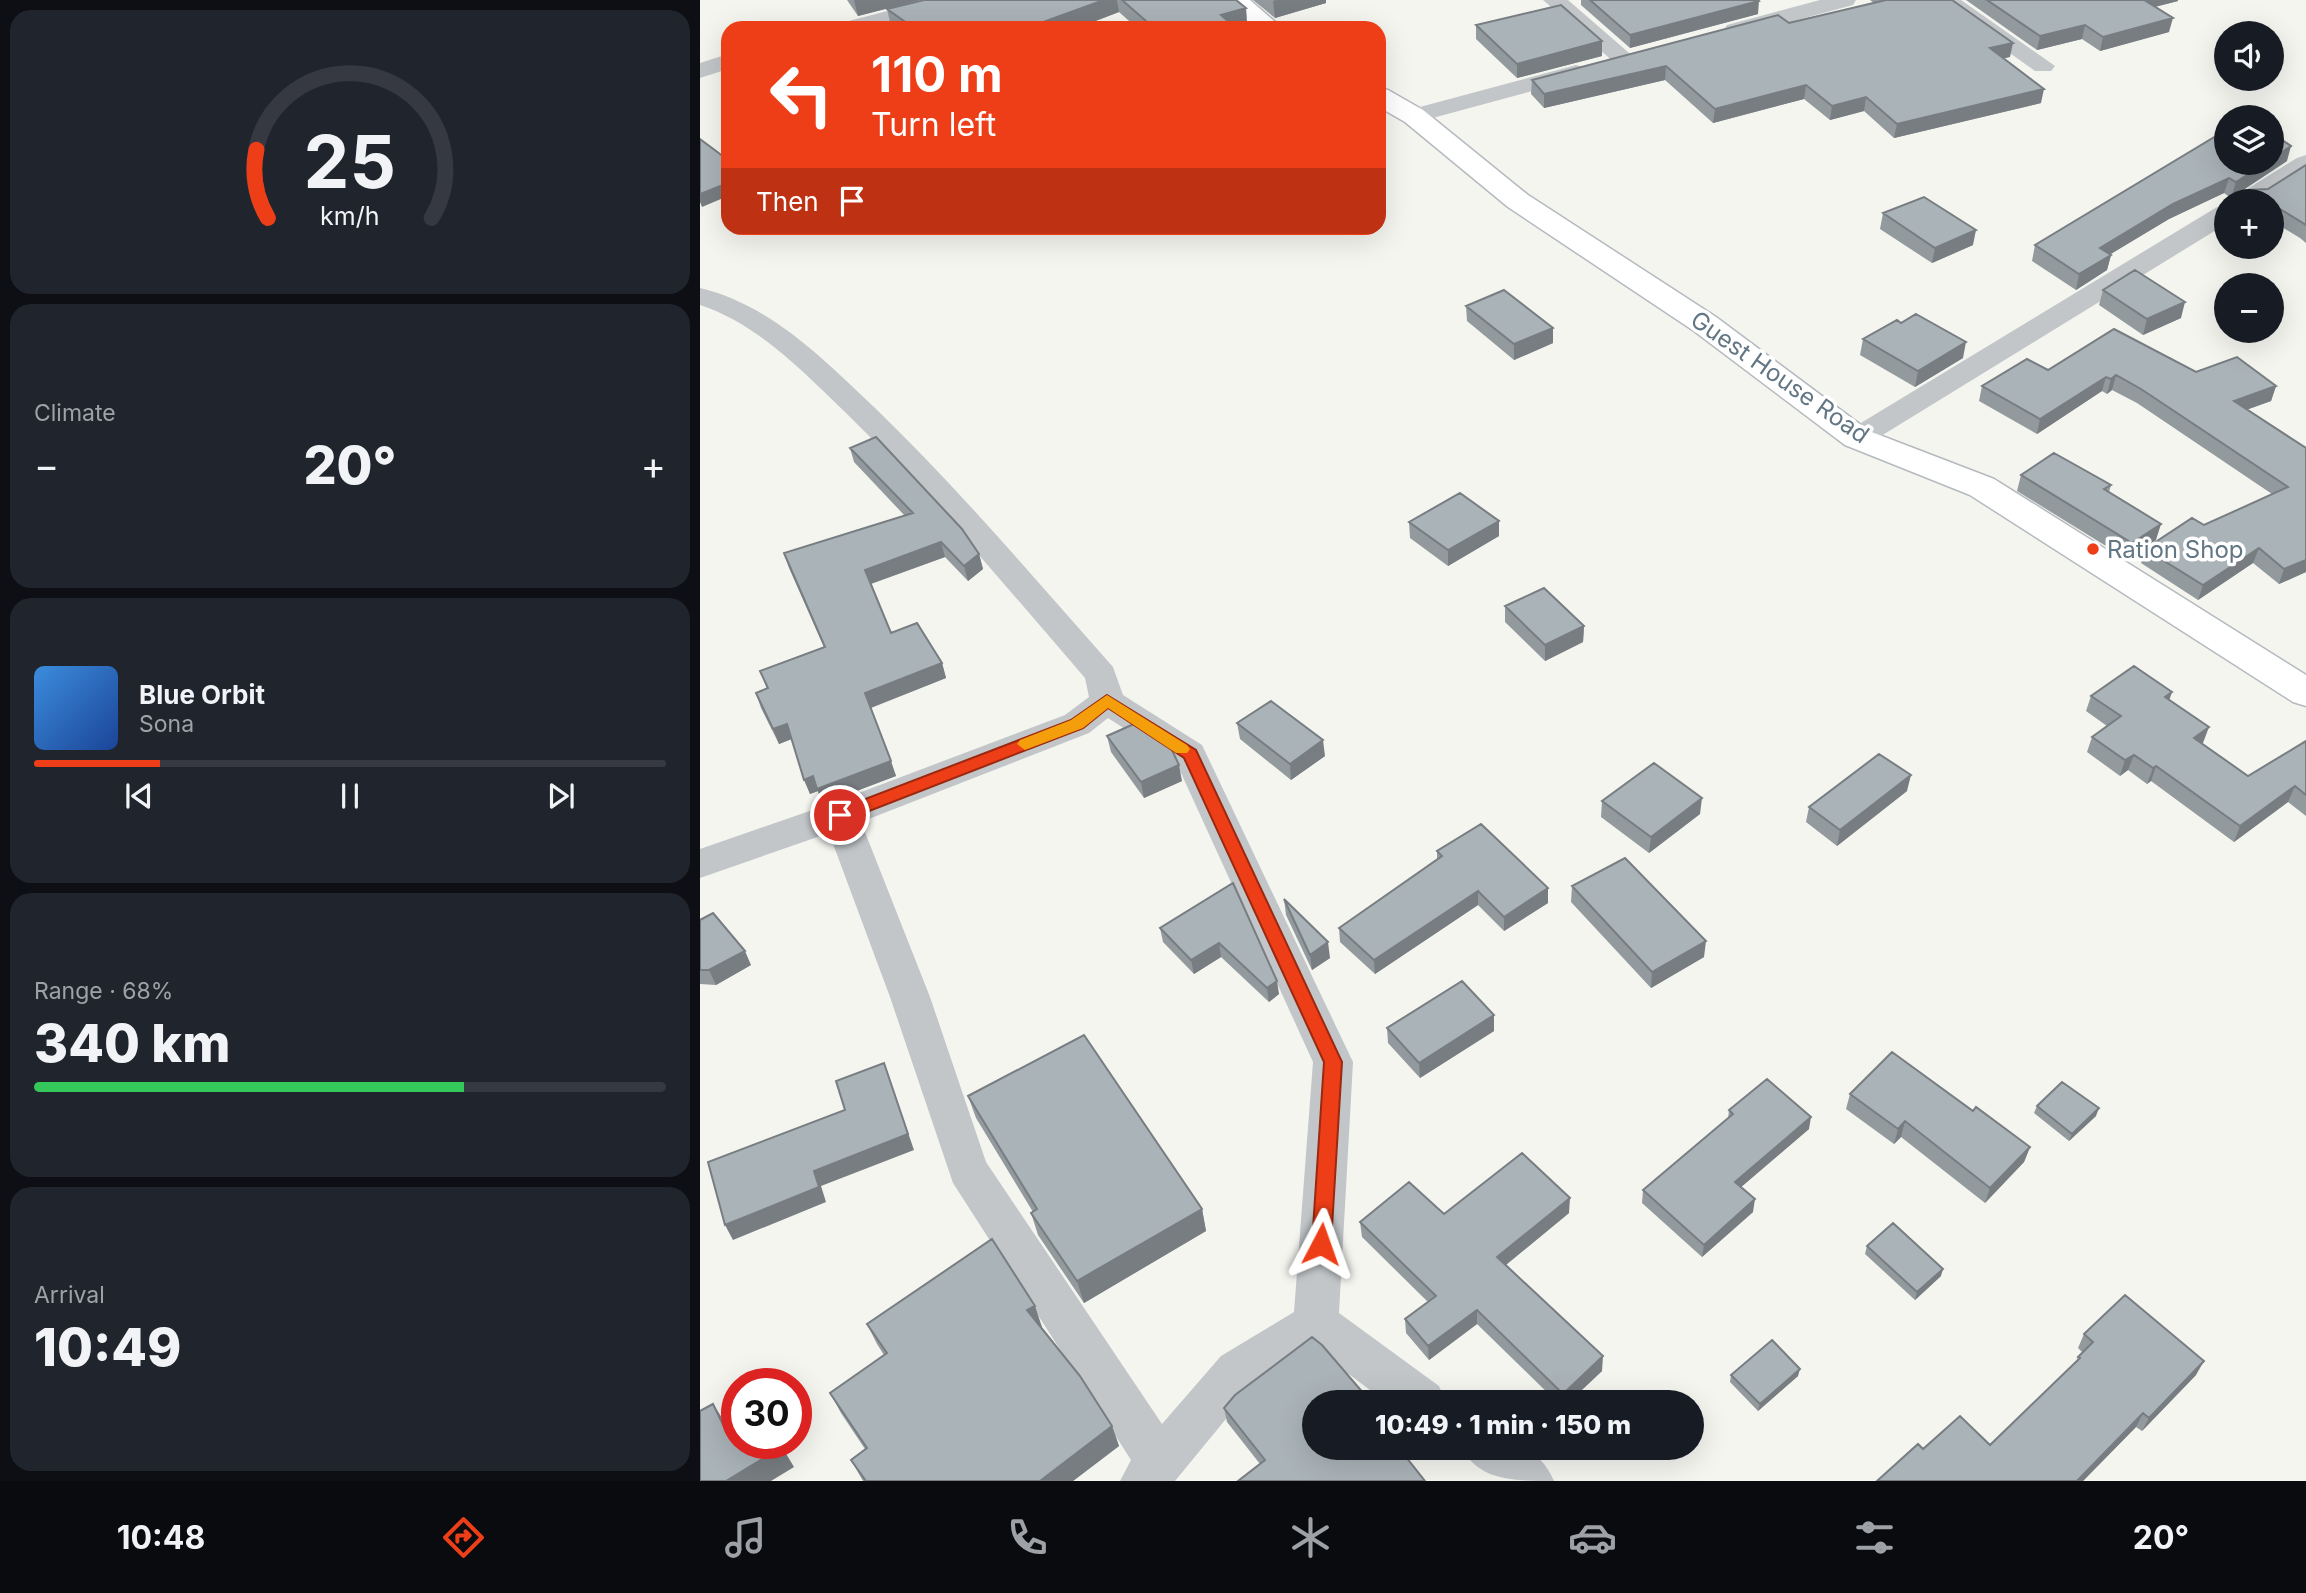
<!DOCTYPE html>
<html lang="en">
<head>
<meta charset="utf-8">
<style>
  :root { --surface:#171b24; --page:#20242c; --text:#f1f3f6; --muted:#9ea1a6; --line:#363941; --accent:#ee3e17 }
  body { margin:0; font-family:Inter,sans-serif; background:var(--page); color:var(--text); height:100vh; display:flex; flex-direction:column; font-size:26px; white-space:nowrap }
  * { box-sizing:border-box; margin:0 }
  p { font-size:23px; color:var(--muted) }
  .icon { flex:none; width:38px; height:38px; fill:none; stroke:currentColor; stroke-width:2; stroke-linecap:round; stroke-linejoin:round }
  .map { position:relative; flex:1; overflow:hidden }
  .side { display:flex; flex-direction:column; gap:10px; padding:10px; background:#0d0f14; width:700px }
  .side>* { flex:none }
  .guide { position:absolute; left:21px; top:21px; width:665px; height:214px; border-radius:21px; box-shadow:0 7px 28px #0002; background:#ee3e17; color:#fff; overflow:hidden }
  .fabs { position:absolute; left:1514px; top:21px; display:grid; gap:14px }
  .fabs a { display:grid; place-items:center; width:70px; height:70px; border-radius:50%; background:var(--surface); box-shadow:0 7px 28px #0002; font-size:35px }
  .speed { position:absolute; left:21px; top:1368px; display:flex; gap:14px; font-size:35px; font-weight:700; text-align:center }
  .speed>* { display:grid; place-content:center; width:91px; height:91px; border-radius:50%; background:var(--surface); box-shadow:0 7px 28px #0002; line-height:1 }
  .speed .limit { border:10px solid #d22; background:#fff; color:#111 }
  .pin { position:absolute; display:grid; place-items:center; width:60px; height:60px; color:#fff; margin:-30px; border:4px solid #fff; border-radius:50%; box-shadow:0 2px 7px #0007 }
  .me { position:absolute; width:77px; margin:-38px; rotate:4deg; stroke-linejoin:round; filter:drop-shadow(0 0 5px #0008) }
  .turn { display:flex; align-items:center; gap:24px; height:147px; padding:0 35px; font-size:32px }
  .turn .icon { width:91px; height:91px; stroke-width:2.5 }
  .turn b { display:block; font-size:49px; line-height:60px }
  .then { display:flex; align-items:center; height:66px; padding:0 35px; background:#0003; gap:14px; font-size:26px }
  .big { font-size:52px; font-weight:800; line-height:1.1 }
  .side .card { flex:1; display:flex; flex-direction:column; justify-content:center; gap:10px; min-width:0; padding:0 24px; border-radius:21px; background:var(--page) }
  .side .dial { align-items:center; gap:0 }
  .dial svg { height:182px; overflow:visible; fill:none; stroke:var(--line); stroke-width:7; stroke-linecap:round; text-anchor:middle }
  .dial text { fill:var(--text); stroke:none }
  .song { display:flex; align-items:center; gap:21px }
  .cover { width:84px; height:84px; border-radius:10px; background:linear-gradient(135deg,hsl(210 70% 55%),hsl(220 70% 35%)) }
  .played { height:7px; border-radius:4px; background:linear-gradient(90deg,var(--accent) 20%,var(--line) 20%) }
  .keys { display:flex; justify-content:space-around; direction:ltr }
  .heat { display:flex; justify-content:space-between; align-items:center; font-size:38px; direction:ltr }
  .charge { height:10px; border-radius:5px; background:linear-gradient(90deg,#34c759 68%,var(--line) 0) }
  .trip { position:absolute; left:602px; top:1390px; width:402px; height:70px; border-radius:35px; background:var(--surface); box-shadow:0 7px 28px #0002; font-weight:800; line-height:70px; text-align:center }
  .tab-bar { display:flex; height:112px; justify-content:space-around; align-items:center; background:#090b0e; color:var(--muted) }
  .tab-bar .icon { width:49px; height:49px }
  .tab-bar .current { color:var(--accent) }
  .tab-bar b { font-size:32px; color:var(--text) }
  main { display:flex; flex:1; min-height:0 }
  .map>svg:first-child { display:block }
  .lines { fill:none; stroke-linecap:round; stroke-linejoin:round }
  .secondary-casing { stroke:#b4babe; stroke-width:3 }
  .minor { fill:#c2c6c9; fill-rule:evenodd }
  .secondary { fill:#fff; fill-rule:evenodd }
  .wall { fill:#929a9e }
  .shaded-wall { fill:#777d81 }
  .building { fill:#aab3b8; stroke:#777d81; stroke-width:2 }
  .route { fill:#ee3e17; stroke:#9b280f; stroke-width:2 }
  .slow { fill:#f59e0b }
  .poi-dot { fill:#ee3e17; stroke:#fff; stroke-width:2.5 }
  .labels { text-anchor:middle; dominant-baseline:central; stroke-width:7; stroke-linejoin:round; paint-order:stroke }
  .street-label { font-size:24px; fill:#627684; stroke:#fff }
  .poi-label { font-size:24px; fill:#627684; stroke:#fff; text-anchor:start }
</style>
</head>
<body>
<main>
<section class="side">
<div class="card dial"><svg viewBox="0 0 100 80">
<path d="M14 69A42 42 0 1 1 86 69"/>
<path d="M14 69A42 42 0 0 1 9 39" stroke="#ee3e17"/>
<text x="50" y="56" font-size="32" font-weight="700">25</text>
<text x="50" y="72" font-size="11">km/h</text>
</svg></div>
<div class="card"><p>Climate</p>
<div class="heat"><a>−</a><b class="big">20°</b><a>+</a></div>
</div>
<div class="card">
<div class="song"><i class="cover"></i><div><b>Blue Orbit</b><p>Sona</p></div></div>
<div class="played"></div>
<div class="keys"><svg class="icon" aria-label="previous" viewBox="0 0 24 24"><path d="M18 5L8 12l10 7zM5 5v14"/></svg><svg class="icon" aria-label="pause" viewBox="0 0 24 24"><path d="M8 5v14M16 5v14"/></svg><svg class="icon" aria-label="next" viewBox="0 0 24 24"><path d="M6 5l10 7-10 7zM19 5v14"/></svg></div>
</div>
<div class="card"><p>Range · 68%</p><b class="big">340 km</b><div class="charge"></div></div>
<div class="card"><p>Arrival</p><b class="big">10:49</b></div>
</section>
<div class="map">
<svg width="1606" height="1481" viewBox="0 0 1606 1481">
  <rect width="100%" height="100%" fill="#f5f5f0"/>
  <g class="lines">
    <g class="secondary-casing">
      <path id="secondary" d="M523 0H550L582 28H554Z
        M679 88 688 90 723 110 828 195 1016 317 1169 431 1294 479 1606 675V706L1593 702 1270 495 1145 445 994 331 808 207 705 122 679 107Z"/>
    </g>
    <path class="minor" d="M230 0H267L264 5 175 28H138L141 23Z
      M843 0H868L936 59 932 64H916Z
      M1120 0H1156L1153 5 1035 37 1027 35 1024 30 1027 25Z
      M1235 0H1261L1355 66 1351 71H1335Z
      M28 54V69L0 78V63Z
      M876 65 884 67 888 72 884 77 714 123 705 121 702 116 705 111Z
      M1606 155V174L1562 201H1532L1536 196 1597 158Z
      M1526 205V224L1168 444 1157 447 1146 444 1142 438 1146 432 1517 207Z
      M0 288C71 305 123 359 174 407 259 489 335 579 413 667L423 695 502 745 653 1062 639 1313 739 1386 746 1402H686L614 1348 553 1386 475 1481H420L431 1460 253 1183 190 997 129 833 0 878V849L127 805 365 715 389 697 385 678C307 588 231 496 145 412 102 371 58 324 0 305ZM408 718 476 762 613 1062 594 1312 521 1356 462 1424 286 1162 230 997 161 822 389 733Z
      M761 1447C801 1447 835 1437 854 1481 813 1481 779 1481 761 1447Z"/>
    <use href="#secondary" class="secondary"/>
  </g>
  <path class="wall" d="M147 0H220L158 16Z
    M224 0H536L546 8 547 26 539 28H437L419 12 377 28H193L191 26 187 9Z
    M553 0H626V3L575 18Z
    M881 0H1058V14L930 48 881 5Z
    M1170 0H1252L1310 57 1303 58 1341 103 1194 138 1164 111 1130 120 1104 99 1013 123 965 80 844 108 831 94 832 80 1174 3Z
    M1266 0H1478V1L1455 7 1469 32 1400 51 1382 39 1337 50Z
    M776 25 902 41V56L817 78 776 39Z
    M1526 130 1587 161 1531 198 1524 193 1469 219 1410 254 1411 255 1407 270 1376 290 1332 261 1335 245Z
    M1606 165V243L1600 238 1572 221V201H1542L1546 190 1568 189Z
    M1183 213 1273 245 1232 263 1180 229Z
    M1403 290 1481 318 1443 335 1399 305Z
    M766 306 853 343 814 360 767 321Z
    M1163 339 1263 358 1215 387 1160 355Z
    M1348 370 1496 372 1576 386 1571 401 1546 410 1605 448 1606 572 1579 584 1553 563 1498 600 1441 563 1445 549 1504 525 1572 494 1437 403 1412 390 1407 394 1402 391 1337 434 1279 401 1282 386Z
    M150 448 279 554 283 569 268 581 245 557 171 584 191 633 242 663 246 678 171 708 196 776 122 804 118 791 110 794 91 739 79 744 61 708 56 693 67 689 60 671 124 647 89 568 84 553 205 516 154 462Z
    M1321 475 1411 485 1409 492 1456 540 1427 559 1317 491Z
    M799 521V536L748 566 710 538 709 522Z
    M805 606 884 626 883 642 845 661 805 622Z
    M1391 696 1469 700 1503 743 1502 744 1548 776 1606 741V816L1588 802 1534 842 1451 781 1447 784 1428 770 1420 776 1387 752 1392 737 1407 726 1386 711Z
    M537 723 625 756 591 780 540 739Z
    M407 736 482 781 444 798 411 752Z
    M1207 791 1137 846 1106 822 1109 807Z
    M902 801 1000 814 949 853 901 817Z
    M737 851 848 903 804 931 778 905 675 974 640 942 639 928 737 859Z
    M533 883 579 994 569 1002 521 957 494 974 463 942 460 928Z
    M872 886 1004 957 951 988 871 902Z
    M584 899 630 958 612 970 586 915Z
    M0 920 51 965 16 985 0 984Z
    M794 1015V1031L720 1078 688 1043 687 1028Z
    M1150 1094 1273 1111 1330 1147 1324 1162 1285 1203 1201 1137 1194 1144 1146 1109Z
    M268 1096 502 1209 506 1231 384 1303 338 1235 331 1213 333 1212 276 1118Z
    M1337 1106 1396 1116 1369 1141 1334 1113Z
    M1029 1110 1109 1129 1041 1187 1053 1212 1002 1257 942 1203 943 1190 1028 1119Z
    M869 1213 806 1265 902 1371 869 1402H857L777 1324 729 1360 706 1333 705 1319 728 1302 662 1237 660 1222 744 1214Z
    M1167 1246 1241 1276 1215 1300 1165 1254Z
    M167 1324 342 1327H341L412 1426 419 1446 373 1481H163L151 1460 165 1449 141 1413 130 1393 184 1355 177 1344Z
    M1384 1334 1496 1375 1442 1431 1436 1427 1383 1481H1177L1223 1449 1290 1445 1376 1362 1378 1357 1383 1353 1378 1348Z
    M1031 1375 1098 1376 1058 1411 1030 1382Z
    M614 1402 725 1481 560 1464 527 1422 524 1408Z"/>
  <path class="shaded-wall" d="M154 0H220L158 16Z
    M404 0H417L419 12 377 28H333L332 26Z
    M576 0H626V3L575 18 573 1Z
    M1440 0H1478V1L1438 11Z
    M1059 1 1058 14 930 48V35Z
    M546 8 547 26 539 28H514L521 15Z
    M1473 18 1469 32 1400 51 1403 37Z
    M1385 25 1382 39 1337 50 1340 36Z
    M902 41V56L817 78V64Z
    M1313 43 1310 57 1288 62 1290 48Z
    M966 66 965 80 844 108V94Z
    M1106 85 1104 99 1013 123 1015 109Z
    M1344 89 1341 103 1194 138 1197 124Z
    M1166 97 1164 111 1130 120 1132 106Z
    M1591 146 1587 161 1531 198 1536 182 1566 163H1572V159Z
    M1529 178 1524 193 1469 219 1396 263 1400 248 1473 204Z
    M28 183V196L2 207 0 202V194Z
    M1276 230 1273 245 1232 263 1235 248Z
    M1411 255 1407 270 1376 290 1379 274Z
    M1485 302 1481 318 1443 335 1447 319Z
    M853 328V343L814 360V344Z
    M1266 342 1263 358 1215 387 1218 371Z
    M1416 375 1412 390 1407 394 1411 379Z
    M1406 377 1402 391 1337 434 1340 419Z
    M1576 386 1571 401 1529 416 1534 401Z
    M799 521V536L748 566V550Z
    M1461 524 1456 540 1427 559 1432 543Z
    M241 542 245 557 170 584 165 570Z
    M1559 548 1553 563 1498 600 1503 585Z
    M279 554 283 569 268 581 264 566Z
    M1606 560V572L1579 584 1584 569Z
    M884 626 883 642 845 661V645Z
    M242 663 246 678 170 708 165 693Z
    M1472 692 1467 707 1465 697Z
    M87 724 92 739 79 744 73 729Z
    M1509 727 1503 743 1488 754 1494 738Z
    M623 740 625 756 591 780 590 764Z
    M1434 755 1428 770 1420 776 1425 760Z
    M191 761 196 776 122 804 118 791 110 794 104 780 113 776Z
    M479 765 482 781 444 798 441 782Z
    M1456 766 1451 781 1447 784 1453 768Z
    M1211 775 1207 791 1137 846 1140 830Z
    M1595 786 1588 802 1534 842 1540 826Z
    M1002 798 1000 814 949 853 951 837Z
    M848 888V903L804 931V917Z
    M778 891V905L675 974 674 960Z
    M1006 941 1004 957 951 988 952 972Z
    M628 942 630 958 612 970 610 955Z
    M519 943 521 957 494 974 491 960Z
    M45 951 51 965 16 985 9 970Z
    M577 981 579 994 569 1002 567 988Z
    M794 1015V1031L720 1078 719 1063Z
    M184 1063 214 1150 121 1186 126 1202 33 1240 25 1225 114 1171Z
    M1399 1108 1396 1116 1369 1141 1372 1134Z
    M1111 1117 1109 1129 1033 1194 1035 1182Z
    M1205 1121 1201 1137 1194 1144 1198 1129Z
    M1330 1147 1324 1162 1285 1203 1290 1188Z
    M870 1198 869 1213 797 1272V1257Z
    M1055 1199 1053 1212 1002 1257 1004 1245Z
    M502 1209 506 1231 384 1303 377 1281Z
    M1243 1269 1241 1276 1215 1300 1217 1292Z
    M335 1306 342 1327 335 1331 327 1310Z
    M777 1310V1324L729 1360 728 1346Z
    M903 1356 902 1371 869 1402H863V1394Z
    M1504 1361 1496 1375 1442 1431 1449 1418Z
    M1100 1369 1098 1376 1058 1411 1060 1404Z
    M13 1404 26 1424 39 1453 27 1433Z
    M1443 1413 1436 1427 1383 1481H1377Z
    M412 1426 419 1446 373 1481H340Z
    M82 1447 94 1467 71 1481H26Z"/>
  <path class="building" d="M224 0H404L332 26 335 28H214L187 9Z
    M422 0H536L546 8 521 15 530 23 514 28H454Z
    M890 0H1058L1059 1 930 35Z
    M1186 0H1252L1313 43 1290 48 1344 89 1197 124 1166 97 1132 106 1106 85 1015 109 966 66 844 94 832 80 1078 15 1089 23Z
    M1287 0H1444L1473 18 1403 37 1385 25 1340 36Z
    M861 5 902 41 817 64 776 25Z
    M1526 130V163H1566L1536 182 1529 178 1473 204 1400 248 1411 255 1379 274 1335 245Z
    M1572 133 1591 146 1572 159Z
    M0 139 28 160V183L0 194Z
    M1606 165V225L1572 204V201H1566L1546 190 1568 189Z
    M1224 197 1276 230 1235 248 1183 213Z
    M1435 270 1485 302 1447 319 1403 290Z
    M804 290 853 328 814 344 766 306Z
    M1216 314 1266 342 1218 371 1163 339 1197 320 1201 323Z
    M1414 329 1496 372 1537 357 1576 386 1534 401 1606 448V560L1584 569 1559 548 1503 585 1445 549 1492 518 1504 525 1588 487 1441 389 1416 375 1411 379 1406 377 1340 419 1282 386 1327 359 1348 370Z
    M176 437 262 529 279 554 264 566 241 542 165 570 191 633 217 623 242 663 165 693 191 761 117 789 113 776 104 780 87 724 73 729 56 693 68 688 60 671 125 647 84 553 213 513 150 448Z
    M1354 453 1411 485 1404 489 1461 524 1432 543 1321 475Z
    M760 493 799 521 748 550 709 522Z
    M844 588 884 626 845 645 805 606Z
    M1434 666 1472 692 1465 697 1509 727 1494 738 1548 776 1606 741V795L1595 786 1540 826 1456 766 1453 768 1434 755 1425 760 1392 737 1421 716 1391 696Z
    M571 701 623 740 590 764 537 723Z
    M434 724 471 748 479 765 441 782 407 736Z
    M1179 754 1211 775 1140 830 1109 807Z
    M954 763 1002 798 951 837 902 801Z
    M781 824 848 888 804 917 778 891 674 960 639 928 742 856 737 851Z
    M925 858 1006 941 952 972 872 886Z
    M533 883 577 981 567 988 519 943 491 960 460 928Z
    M584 899 628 942 610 955Z
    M13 913 45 951 9 970H0V920Z
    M762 981 794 1015 719 1063 687 1028Z
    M384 1035 502 1209 377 1281 331 1213 337 1209 268 1096Z
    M1192 1052 1273 1111 1276 1107 1330 1147 1290 1188 1205 1121 1198 1129 1150 1094Z
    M184 1063 208 1134 114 1171 119 1187 25 1225 8 1162 145 1110 136 1081Z
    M1067 1079 1111 1117 1035 1182 1055 1199 1004 1245 943 1190 1033 1114 1029 1110Z
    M1362 1082 1399 1108 1372 1134 1337 1106Z
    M822 1153 870 1198 797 1257 903 1356 863 1394 777 1310 728 1346 705 1319 736 1296 660 1222 709 1182 744 1214Z
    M1193 1223 1243 1269 1217 1292 1167 1246Z
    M292 1239 335 1306 327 1310 380 1376 412 1426 340 1481H166L151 1460 167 1448 130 1393 187 1353 167 1324Z
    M1425 1295 1504 1361 1449 1418 1443 1413 1377 1481H1177L1218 1444 1223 1449 1260 1416 1290 1445 1380 1358 1378 1357 1393 1342 1384 1334Z
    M612 1337 622 1345 671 1402H614V1447H698L725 1481H538L565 1460 524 1408 535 1395Z
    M1072 1340 1100 1369 1060 1404 1031 1375Z
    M13 1404 27 1433 37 1427V1444H80L82 1447 26 1481H0V1411Z"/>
  <path class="route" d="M407 695 496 750 642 1062 631 1244 628 1251 621 1253 614 1251 612 1244 624 1062 484 758 408 708 383 728 146 820H134L132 815 134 811 371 720Z"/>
  <path class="slow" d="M407 695 487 745 490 749 487 753H476L408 708 383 728 325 750 317 744 320 740 371 720Z"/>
  <circle class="poi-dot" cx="1393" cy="549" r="7"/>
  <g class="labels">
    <g class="street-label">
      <text transform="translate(1080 377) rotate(35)">Guest House Road</text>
    </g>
    <g class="poi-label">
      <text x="1407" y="549">Ration Shop</text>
    </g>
  </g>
</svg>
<div class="fabs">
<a><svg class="icon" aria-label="sound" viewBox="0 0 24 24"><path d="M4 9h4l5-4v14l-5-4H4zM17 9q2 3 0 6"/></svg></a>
<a><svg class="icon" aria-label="layers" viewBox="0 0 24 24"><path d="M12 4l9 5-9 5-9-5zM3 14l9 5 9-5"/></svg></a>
<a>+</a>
<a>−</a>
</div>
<div class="speed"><div class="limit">30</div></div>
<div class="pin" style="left:140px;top:815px;background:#d93025"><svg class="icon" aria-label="arrive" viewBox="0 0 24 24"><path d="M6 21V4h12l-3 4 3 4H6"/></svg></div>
<svg class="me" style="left:621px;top:1244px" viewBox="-20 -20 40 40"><path d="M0-17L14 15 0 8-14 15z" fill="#ee3e17" stroke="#fff" stroke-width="4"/></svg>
<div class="trip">10:49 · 1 min · 150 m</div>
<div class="guide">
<div class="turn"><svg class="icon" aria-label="left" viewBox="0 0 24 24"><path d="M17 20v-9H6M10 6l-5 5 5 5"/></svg><div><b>110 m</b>Turn left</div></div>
<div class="then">Then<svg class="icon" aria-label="arrive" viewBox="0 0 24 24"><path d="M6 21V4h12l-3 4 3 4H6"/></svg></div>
</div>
</div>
</main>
<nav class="tab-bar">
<b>10:48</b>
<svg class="icon current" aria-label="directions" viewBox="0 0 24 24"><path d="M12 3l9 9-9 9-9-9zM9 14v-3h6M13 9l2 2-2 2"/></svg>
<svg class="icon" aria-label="music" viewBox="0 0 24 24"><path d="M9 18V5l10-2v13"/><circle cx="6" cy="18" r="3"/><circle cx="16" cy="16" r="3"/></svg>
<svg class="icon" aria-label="phone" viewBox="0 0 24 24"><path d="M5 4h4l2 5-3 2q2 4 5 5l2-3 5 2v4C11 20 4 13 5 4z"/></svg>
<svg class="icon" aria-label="climate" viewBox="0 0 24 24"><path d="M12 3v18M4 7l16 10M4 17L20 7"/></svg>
<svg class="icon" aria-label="car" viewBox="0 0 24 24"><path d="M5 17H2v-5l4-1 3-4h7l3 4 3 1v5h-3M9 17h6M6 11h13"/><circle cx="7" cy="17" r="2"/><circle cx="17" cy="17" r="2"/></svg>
<svg class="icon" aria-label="filters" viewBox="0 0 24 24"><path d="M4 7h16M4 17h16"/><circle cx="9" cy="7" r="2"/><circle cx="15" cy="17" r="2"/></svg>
<b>20°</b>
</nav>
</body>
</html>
